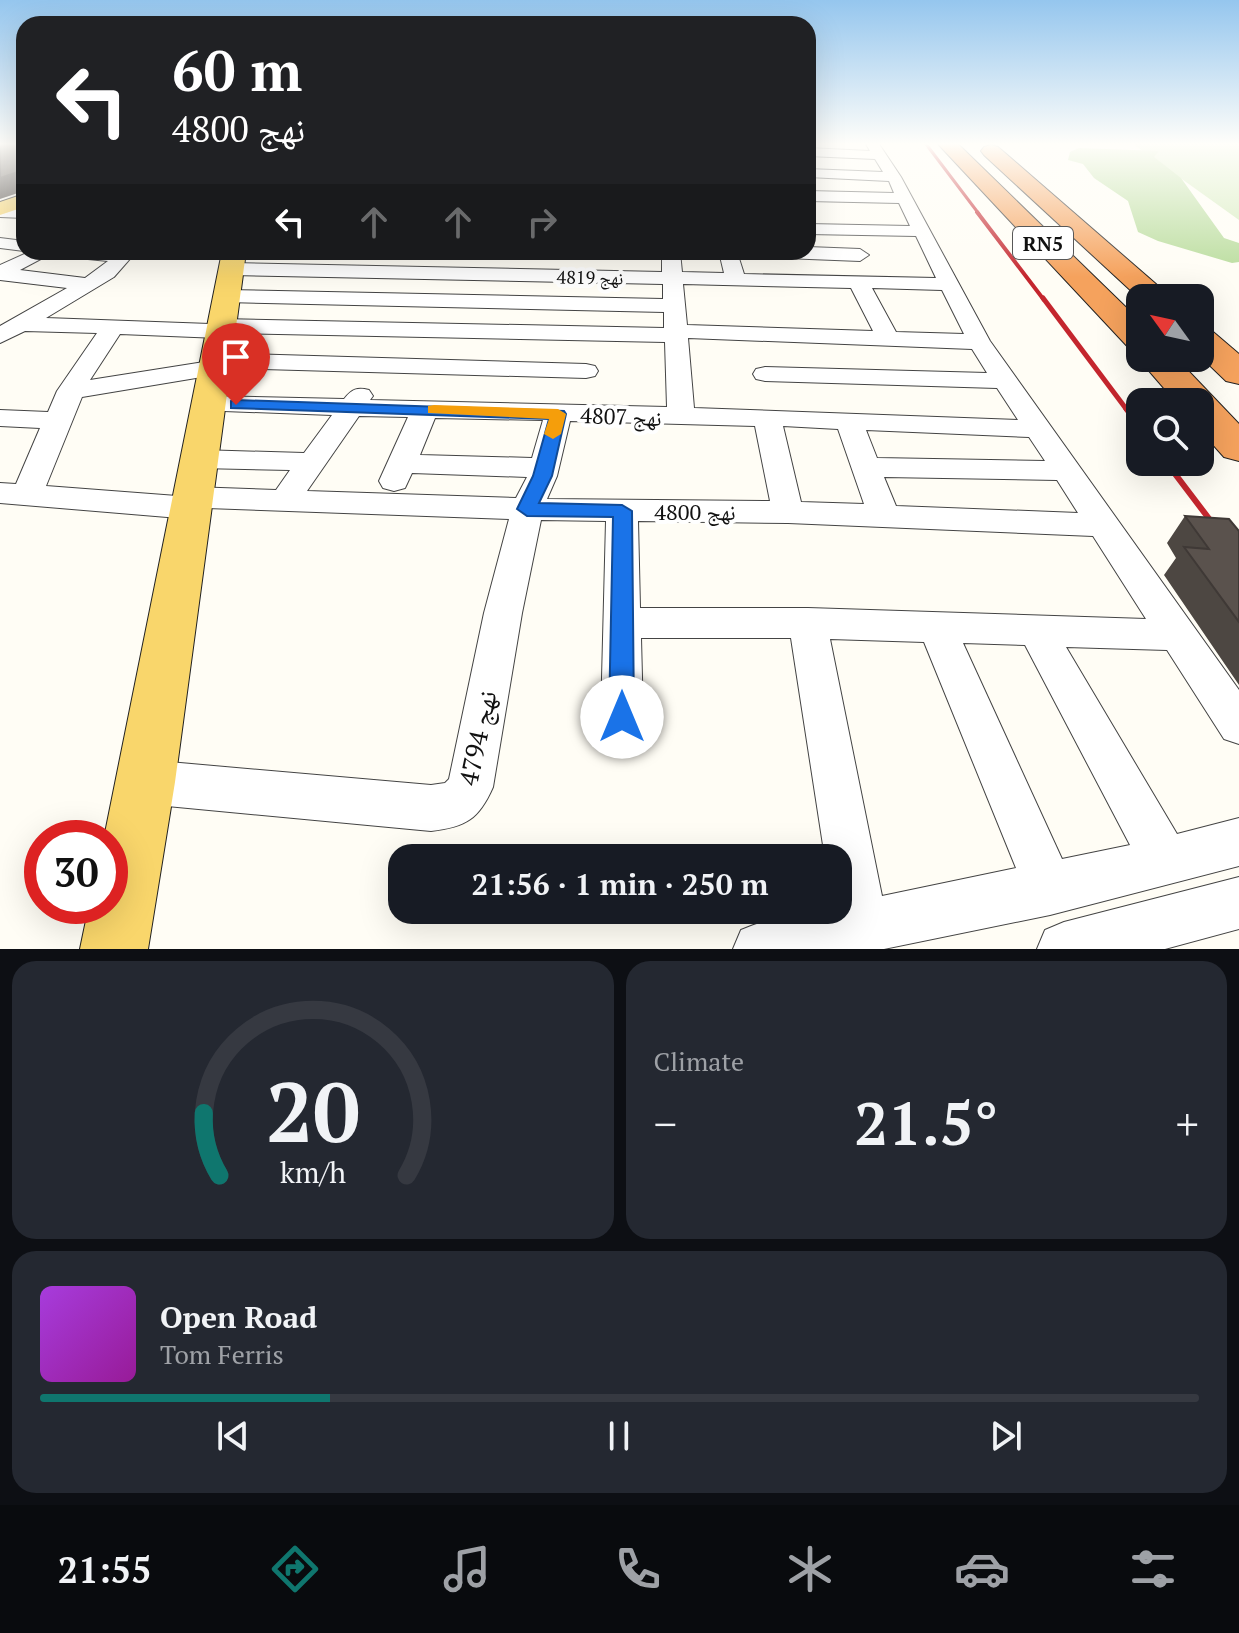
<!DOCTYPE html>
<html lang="en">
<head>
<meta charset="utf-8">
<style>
  :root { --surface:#171b24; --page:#242831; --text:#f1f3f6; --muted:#9ea1a6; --line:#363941; --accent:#0f766e }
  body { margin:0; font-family:"PT Serif","Noto Naskh Arabic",serif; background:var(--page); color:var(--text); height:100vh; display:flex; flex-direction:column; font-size:30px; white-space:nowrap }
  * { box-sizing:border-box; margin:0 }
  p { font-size:26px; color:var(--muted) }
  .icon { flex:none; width:44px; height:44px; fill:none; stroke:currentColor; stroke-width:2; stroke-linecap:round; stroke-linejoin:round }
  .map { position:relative; height:949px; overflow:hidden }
  .panel { display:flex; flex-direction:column; gap:12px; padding:12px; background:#0d0f14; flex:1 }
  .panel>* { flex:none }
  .hud { position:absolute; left:16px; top:16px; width:800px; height:244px; border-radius:24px; box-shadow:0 8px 32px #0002; background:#202124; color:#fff; overflow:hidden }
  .needle { width:52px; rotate:303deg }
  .tools { position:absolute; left:1126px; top:284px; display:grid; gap:16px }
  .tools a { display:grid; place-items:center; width:88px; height:88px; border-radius:16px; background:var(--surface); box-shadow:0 8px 32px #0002; font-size:40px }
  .speed { position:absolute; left:24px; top:820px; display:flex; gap:16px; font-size:40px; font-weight:700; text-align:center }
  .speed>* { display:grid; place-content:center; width:104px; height:104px; border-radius:50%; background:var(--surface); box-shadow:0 8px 32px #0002; line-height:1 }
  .speed .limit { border:12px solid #d22; background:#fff; color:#111 }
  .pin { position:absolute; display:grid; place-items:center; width:68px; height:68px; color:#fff; margin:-82px -34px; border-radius:50% 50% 50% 0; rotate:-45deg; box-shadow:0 0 8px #0007 }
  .pin .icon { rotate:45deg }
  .me { position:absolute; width:88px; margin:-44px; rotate:0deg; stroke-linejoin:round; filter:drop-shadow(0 0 6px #0008) }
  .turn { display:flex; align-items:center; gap:28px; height:168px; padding:0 24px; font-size:36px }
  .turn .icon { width:104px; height:104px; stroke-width:2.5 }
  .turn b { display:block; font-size:56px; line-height:68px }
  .lanes { display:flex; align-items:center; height:76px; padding:0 24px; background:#0003; justify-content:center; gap:40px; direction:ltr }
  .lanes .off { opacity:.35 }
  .big { font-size:60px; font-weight:800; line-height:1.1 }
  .panel .tile { flex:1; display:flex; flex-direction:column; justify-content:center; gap:12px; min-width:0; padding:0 28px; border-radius:24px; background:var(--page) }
  .panel .dial { align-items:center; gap:0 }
  .dial svg { height:208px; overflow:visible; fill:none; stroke:var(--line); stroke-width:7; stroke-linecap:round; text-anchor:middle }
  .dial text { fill:var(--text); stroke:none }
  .song { display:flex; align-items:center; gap:24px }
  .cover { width:96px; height:96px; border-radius:12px; background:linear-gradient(135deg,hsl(280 70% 55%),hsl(300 70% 35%)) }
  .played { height:8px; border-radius:4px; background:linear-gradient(90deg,var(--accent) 25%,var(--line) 25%) }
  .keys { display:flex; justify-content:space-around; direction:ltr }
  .heat { display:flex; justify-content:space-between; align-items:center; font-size:44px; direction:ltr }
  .panel .tiles { flex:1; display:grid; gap:12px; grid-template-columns:1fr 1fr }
  .tile:last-child { grid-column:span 2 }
  .trip { position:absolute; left:388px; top:844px; width:464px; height:80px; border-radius:24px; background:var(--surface); box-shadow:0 8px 32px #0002; font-weight:800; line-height:80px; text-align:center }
  .tab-bar { display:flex; height:128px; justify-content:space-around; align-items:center; background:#090b0e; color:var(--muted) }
  .tab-bar .icon { width:56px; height:56px }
  .tab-bar .current { color:var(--accent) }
  .tab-bar b { font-size:36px; color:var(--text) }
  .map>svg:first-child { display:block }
  .green { fill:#d5ebbd }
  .forest { fill:#b9dc9c }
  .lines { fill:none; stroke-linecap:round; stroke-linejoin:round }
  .minor-casing { stroke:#444; stroke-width:2 }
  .major-casing { stroke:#222; stroke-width:2 }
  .highway-casing { stroke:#222; stroke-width:2 }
  .minor { fill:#fff; fill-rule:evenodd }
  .major { fill:#f9d66b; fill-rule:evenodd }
  .highway { fill:#f5a25d; fill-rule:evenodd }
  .rail-far4 { stroke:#c4262e; stroke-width:3 }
  .rail-far3 { stroke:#c4262e; stroke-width:4 }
  .rail-far2 { stroke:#c4262e; stroke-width:5 }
  .rail-far1 { stroke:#c4262e; stroke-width:6 }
  .rail { stroke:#c4262e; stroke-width:8 }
  .wall { fill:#4d4742 }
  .shaded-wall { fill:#3f3936 }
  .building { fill:#5a524d; stroke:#3f3936; stroke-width:2 }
  .route { fill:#1a73e8; stroke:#114b97; stroke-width:2 }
  .slow { fill:#f59e0b }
  .labels { text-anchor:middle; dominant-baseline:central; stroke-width:8; stroke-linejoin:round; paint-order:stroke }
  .far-street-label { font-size:18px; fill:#111; stroke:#fff }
  .shield { fill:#fff; stroke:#585858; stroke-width:2 }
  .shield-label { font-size:20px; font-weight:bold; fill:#111 }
  .street-label { font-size:22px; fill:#111; stroke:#fff }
  .near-street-label { font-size:26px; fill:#111; stroke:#fff }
</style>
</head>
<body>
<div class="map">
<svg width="1239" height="949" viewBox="0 0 1239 949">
  <rect width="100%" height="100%" fill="#fffdf5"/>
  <path class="green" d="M1133 144H1239V220Z"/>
  <path class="forest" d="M1079 148 1159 151 1154 157 1181 178 1224 238 1239 243V262L1232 263 1158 241 1138 232 1128 201 1094 178 1083 164 1068 160 1070 152Z"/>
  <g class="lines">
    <g class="minor-casing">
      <path id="minor" d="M866 144H879L901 177 990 341 1239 690V744L1224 739 1167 650 1066 647 1177 834 1239 818V866L1050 915 884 949H733L741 930C771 917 805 910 838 910V858H825L791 638H641L643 717 637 730 622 736 607 730 601 717 606 521 541 520 522 613 493 787C479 819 466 827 431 831L146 804 130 798 123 782 130 766 146 760 431 785 445 783 449 779 484 613 509 519 207 508 202 515 191 519 0 503V483L16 484 40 428 0 426V410L48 412 57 391 97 333 25 331 0 343V326L67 288 0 280V265L29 252H54L20 270 85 278 108 261 78 258 69 252H136L114 277 46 318 210 324 220 319 664 328V312L226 302 216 296 226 290 663 299V284L232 275 222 269 232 263 662 272V259L592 258 583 252H680L682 272 724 273 719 252H737L744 274 936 278 916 236 808 234V224L910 226 899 203 808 201V191L894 193 889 181 808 177V169L883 172 875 159 808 156V148L870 151ZM683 284 851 288 873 331 687 325ZM872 288 942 290 964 334 896 332ZM229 333 665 342 667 407 370 400 373 396 369 390C357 387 352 389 344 399L207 396 198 398 194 404 198 410 332 415 304 453 199 450 189 453 184 459 189 465 199 468 290 470 276 490 192 487 181 490 177 496 46 486 82 397 214 375 223 373 226 368 586 378 595 376 598 371 595 366 586 364 215 353 206 355 204 362 90 380 120 334 219 338ZM688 338 972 349 987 373 765 367 756 369 753 374 756 379 765 381 997 388 1018 420 694 408ZM359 416 408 417 379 481 383 488 394 491 405 488 412 473 527 477 516 498 307 491ZM435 418 543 420 532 458 420 455ZM570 421 755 426 770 501 547 499 557 476ZM783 426 838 429 864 504 801 502ZM866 430 1029 437 1045 461 877 458ZM884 477 1057 480 1078 513 896 506ZM638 521 788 523 1093 536 1146 619 808 608H640ZM830 639 924 642 1016 868 882 896ZM963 643 1025 645 1130 845 1062 859Z
        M0 207 24 208V218L0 217Z
        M0 238 24 241V251L0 248Z
        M808 247 860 249 869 255 860 261 784 258 775 252H808Z
        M1239 877V929L1165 949H1037L1045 930 1064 922Z"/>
    </g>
    <g class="major-casing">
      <path id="major" d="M24 194V207L0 215V202Z
        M222 252H246L175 782 148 949H80L89 906H110V838H104Z"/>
    </g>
    <g class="highway-casing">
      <path id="highway" d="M938 144H958L1140 321V350L1128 347Z
        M991 145 998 147 1172 298 1140 299 984 155 981 151 984 147Z
        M1200 328 1212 331 1239 354V384L1226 381 1200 356Z
        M1140 356 1176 358 1239 424V461L1224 457 1200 430V402H1176L1144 365Z"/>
    </g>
    <use href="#minor" class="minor"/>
    <use href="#major" class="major"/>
    <use href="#highway" class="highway"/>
    <path class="rail-far4" d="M926 144 979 214"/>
    <path class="rail-far3" d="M977 212 1044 300"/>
    <path class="rail-far2" d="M1043 298 1127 410"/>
    <path class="rail-far1" d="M1126 408 1140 427
      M1166 462 1232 549"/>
    <path class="rail" d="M1230 547 1239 559"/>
  </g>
  <path class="wall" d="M1185 516 1239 531V685L1164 575 1176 558 1167 543Z"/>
  <path class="shaded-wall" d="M24 170V191L0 199V178Z"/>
  <path class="building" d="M0 144H24V170L0 178Z
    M1185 516 1229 519 1239 531V622L1184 547 1209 549Z"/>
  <linearGradient id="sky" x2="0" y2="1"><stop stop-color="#95c6ee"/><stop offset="0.52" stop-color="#fffefa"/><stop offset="1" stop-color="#fffefa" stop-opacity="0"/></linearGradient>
  <rect width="1239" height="277" fill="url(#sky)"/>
  <path class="route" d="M236 400 564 411 566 414 552 476 539 503 622 505 632 511 634 717 631 726 622 729 612 726 609 717 613 517 527 516 517 509 533 476 549 419 231 408V401Z"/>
  <path class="slow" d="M434 405 558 409 566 414 561 434 553 439 544 434 549 419 428 413V406Z"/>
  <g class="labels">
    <g class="far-street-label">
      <text transform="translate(590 277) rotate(1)">نهج 4819</text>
    </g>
    <rect class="shield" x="1013" y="227" width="60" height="32" rx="6"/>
    <g class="shield-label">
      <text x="1043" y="243">RN5</text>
    </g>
    <g class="street-label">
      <text transform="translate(621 416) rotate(2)">نهج 4807</text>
      <text x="695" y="511">نهج 4800</text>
    </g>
    <g class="near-street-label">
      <text transform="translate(477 738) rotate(-78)">نهج 4794</text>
    </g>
  </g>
</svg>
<div class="tools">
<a><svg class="needle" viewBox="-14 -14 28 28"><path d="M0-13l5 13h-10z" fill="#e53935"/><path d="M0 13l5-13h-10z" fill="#9ea1a6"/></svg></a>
<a><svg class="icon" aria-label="search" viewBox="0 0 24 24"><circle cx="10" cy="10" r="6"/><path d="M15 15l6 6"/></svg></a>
</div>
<div class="speed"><div class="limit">30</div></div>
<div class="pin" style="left:236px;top:405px;background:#d93025"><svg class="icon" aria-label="arrive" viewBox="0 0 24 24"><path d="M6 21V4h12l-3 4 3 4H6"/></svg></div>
<svg class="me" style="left:622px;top:717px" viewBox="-20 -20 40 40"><circle r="19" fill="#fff"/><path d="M0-13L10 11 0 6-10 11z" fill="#1a73e8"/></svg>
<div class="trip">21:56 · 1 min · 250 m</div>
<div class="hud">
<div class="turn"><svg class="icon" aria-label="left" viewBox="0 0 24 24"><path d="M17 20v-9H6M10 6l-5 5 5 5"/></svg><div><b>60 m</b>نهج 4800</div></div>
<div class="lanes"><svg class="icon" aria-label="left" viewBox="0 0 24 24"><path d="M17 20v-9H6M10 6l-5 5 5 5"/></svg><svg class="icon off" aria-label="ahead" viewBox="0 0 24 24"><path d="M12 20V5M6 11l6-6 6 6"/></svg><svg class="icon off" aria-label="ahead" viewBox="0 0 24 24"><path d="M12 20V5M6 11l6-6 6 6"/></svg><svg class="icon off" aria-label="right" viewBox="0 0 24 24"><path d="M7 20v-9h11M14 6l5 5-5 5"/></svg></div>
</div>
</div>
<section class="panel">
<div class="tiles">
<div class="tile dial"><svg viewBox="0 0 100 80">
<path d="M14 69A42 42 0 1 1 86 69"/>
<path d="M14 69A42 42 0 0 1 8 45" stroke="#0f766e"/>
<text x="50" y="56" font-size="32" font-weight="700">20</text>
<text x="50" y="72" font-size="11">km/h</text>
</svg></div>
<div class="tile"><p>Climate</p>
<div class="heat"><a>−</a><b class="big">21.5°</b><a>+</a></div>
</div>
<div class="tile">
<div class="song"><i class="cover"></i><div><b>Open Road</b><p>Tom Ferris</p></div></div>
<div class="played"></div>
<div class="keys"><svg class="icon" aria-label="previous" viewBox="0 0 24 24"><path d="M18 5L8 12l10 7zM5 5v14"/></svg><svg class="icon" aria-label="pause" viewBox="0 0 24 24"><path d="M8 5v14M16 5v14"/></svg><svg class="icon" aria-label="next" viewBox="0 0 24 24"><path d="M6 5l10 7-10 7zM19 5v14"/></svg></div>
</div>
</div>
</section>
<nav class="tab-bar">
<b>21:55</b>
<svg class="icon current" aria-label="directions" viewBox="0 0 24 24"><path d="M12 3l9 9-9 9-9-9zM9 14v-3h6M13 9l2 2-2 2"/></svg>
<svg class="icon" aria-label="music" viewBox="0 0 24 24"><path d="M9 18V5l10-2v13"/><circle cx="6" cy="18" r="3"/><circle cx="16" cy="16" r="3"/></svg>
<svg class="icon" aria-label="phone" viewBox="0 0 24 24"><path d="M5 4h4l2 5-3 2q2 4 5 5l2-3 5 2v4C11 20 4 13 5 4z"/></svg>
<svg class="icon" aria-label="climate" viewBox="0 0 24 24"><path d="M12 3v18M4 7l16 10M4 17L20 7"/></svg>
<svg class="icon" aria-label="car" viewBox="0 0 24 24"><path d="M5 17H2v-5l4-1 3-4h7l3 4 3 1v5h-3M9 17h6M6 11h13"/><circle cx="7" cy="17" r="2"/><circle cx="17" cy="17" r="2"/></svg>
<svg class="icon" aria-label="filters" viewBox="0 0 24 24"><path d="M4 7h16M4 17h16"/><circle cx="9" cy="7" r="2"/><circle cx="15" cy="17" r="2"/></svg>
</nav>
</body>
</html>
